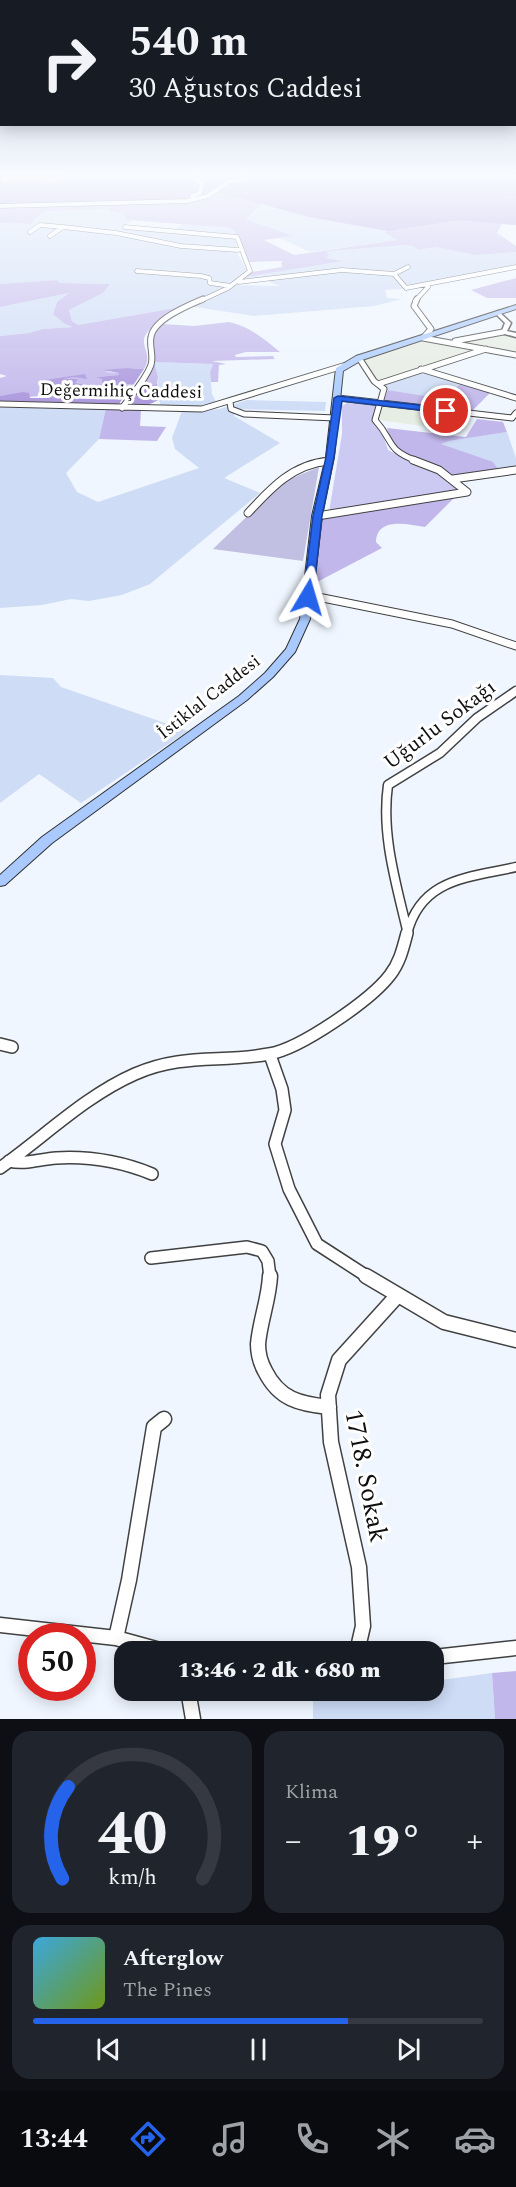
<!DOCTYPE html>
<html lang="tr">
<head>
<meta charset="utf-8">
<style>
  :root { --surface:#171b24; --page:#20242c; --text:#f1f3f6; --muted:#9ea1a6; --line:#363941; --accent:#2563eb }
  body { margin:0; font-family:Spectral,serif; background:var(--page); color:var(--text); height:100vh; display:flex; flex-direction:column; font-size:22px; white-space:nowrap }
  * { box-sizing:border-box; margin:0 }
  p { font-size:20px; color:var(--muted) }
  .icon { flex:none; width:33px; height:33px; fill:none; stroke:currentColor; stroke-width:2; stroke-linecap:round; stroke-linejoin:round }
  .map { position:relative; height:1719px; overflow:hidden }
  .side { display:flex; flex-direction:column; gap:12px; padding:12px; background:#0d0f14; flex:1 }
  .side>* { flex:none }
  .hud { position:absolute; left:0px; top:0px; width:516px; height:126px; box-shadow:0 3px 15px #0003; background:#171b24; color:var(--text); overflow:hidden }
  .speed { position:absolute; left:18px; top:1623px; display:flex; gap:12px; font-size:30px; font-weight:700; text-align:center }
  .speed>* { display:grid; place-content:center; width:78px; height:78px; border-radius:50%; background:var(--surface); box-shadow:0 3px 15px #0003; line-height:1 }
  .speed .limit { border:9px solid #d22; background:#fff; color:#111 }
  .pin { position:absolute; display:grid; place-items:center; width:51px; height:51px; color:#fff; margin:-26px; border:3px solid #fff; border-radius:50%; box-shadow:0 2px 6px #0007 }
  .me { position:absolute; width:66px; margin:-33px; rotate:7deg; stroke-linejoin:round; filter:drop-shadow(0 0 4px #0008) }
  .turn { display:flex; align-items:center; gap:21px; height:126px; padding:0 30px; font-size:27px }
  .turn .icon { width:78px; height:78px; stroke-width:2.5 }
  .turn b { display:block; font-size:42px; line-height:51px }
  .big { font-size:45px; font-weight:800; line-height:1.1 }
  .side .tile { flex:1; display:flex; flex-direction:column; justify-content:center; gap:9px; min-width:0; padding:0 21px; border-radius:18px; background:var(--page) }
  .side .dial { align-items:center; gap:0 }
  .dial svg { height:156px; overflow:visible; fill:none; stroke:var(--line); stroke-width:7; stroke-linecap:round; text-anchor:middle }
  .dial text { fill:var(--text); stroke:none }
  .song { display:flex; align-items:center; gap:18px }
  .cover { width:72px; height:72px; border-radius:9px; background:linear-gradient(135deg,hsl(200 70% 55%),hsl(80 70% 35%)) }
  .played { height:6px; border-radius:3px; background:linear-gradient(90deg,var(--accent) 70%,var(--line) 70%) }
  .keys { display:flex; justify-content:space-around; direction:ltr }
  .heat { display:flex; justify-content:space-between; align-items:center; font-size:33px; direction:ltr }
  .side .tiles { flex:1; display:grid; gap:12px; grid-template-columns:1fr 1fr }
  .tile:last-child { grid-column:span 2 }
  .trip { position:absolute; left:114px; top:1641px; width:330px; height:60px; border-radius:18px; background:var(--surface); box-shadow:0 3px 15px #0003; font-weight:800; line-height:60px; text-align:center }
  .tab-bar { display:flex; height:96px; justify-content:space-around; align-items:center; background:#090b0e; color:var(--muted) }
  .tab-bar .icon { width:42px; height:42px }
  .tab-bar .selected { color:var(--accent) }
  .tab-bar b { font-size:27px; color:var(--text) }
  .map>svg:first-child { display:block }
  .industrial { fill:#e6ede2 }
  .farmland { fill:#cedcf6 }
  .green { fill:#c2b7eb; fill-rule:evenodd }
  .forest { fill:#a995dc }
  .cemetery { fill:#c1bfe2 }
  .pitch { fill:#ccc9f2 }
  .water { fill:#f8b9b1; stroke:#d24a36; stroke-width:1.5 }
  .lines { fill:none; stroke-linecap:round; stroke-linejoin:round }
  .minor-far5-casing { stroke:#414141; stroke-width:5 }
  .minor-far4-casing { stroke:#414141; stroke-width:7 }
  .minor-far3-casing { stroke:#414141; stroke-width:9 }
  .minor-far2-casing { stroke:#414141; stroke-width:11 }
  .minor-far1-casing { stroke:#414141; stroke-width:14 }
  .minor-casing { stroke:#414141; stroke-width:17 }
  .tertiary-casing { stroke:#414141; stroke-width:3 }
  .secondary-casing { stroke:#303030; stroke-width:2 }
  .minor-far5 { stroke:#fff; stroke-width:4 }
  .minor-far4 { stroke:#fff; stroke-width:5 }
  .minor-far3 { stroke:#fff; stroke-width:7 }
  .minor-far2 { stroke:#fff; stroke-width:8 }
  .minor-far1 { stroke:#fff; stroke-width:11 }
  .minor { stroke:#fff; stroke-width:14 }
  .tertiary { fill:#fff; fill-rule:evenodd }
  .secondary { fill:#aacaff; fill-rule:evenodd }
  .route { fill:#2563eb; stroke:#184099; stroke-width:1.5 }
  .labels { text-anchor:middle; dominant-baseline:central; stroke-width:6; stroke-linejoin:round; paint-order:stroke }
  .far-street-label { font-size:18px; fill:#0e0e0e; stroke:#fff }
  .street-label { font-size:21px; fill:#0e0e0e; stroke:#fff }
  .near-street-label { font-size:26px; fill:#0e0e0e; stroke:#fff }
</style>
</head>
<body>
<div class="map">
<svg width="516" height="1719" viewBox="0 0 516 1719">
  <rect width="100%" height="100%" fill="#eff6ff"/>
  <path class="industrial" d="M501 335 516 338V352L461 342Z
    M420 341H430L481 351 416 369 378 382 363 360Z
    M382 406 438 413 429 427 379 420Z"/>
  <path class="farmland" d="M263 203 309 217 388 231 399 240 310 252 280 238 292 236 245 219 250 216Z
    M111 209 110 212 122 213 128 220H133L122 227 169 232 183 224 232 229 236 236V251L248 272 221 290 181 307 78 325 72 321 69 310 103 293 109 284 60 283 57 280 0 284V223L31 224 43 211Z
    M405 245 412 246 419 250 435 247 475 255 516 252V267L414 286H406L396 275 403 289 385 290 387 298 402 299 374 306 254 316 189 306 235 285 280 286 262 279 240 281 245 277 338 261 325 257 326 252 331 251Z
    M69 293 57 302 53 314 75 327 44 329 29 333 0 336V307Z
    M154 362 214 364 210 373 212 394 217 404 208 407 161 408 157 390 158 377Z
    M423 371 460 384 445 399 388 390 382 384Z
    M247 400 326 402 325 411 235 409 234 416 280 443 224 478 260 493 150 584 122 595 89 601 71 599 42 605 0 608V407L106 408 99 439 66 473 77 492 98 502 199 468 175 449 172 438 182 411 220 409Z
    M507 432 516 458V467L498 469 441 444 449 441Z
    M0 675 53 678 61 687 188 731 81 803 39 774 0 803Z
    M492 1673 495 1719H313V1698L369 1690H434V1681Z"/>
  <path class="green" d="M69 175H516V225L502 224 497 233 516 246V252L475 255 435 247 419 250 412 246 405 245 331 251 326 252 329 255 326 258 343 261 245 277 252 272 282 267 281 262 284 261 248 262 241 253 235 232 230 228 128 220 122 213 110 212V209L43 211 31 224 0 223V183ZM263 203 309 217 387 231 385 233 398 240 294 255 264 240 293 236 246 219Z
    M516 278V298H487L471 290Z
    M57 280 60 283 110 284 103 293 69 310 72 321 78 325 181 307C172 313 142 329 144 342 145 353 151 357 144 369L127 368 105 372 120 373 119 375 97 377 114 380 118 388 122 385 134 384 127 392C103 386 76 402 52 391 31 402 23 393 0 396V378L7 376 0 374V336L29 333 43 329 73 327 65 324 53 314 57 302 69 293 0 307V284Z
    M229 322C249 326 264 339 280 352H246L235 355 236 357 274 356 273 357 275 359 212 361 226 364 219 365 218 382H211L210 373 213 364 154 362 158 377 157 384 134 390 151 364 147 341 154 329 163 324 194 326Z
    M460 384 491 392 470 413 384 401 388 390 445 399Z
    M106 408 141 410 140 426 166 427 157 441 99 439Z
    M477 419 503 422 507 432 449 441 441 444 493 462 498 469 516 467 458 480 401 453 391 440 387 428 466 437Z
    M456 496 425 527C407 524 377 517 376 542L382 548 317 582 315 556 320 516Z
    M516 1671V1719H495L492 1673Z"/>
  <path class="forest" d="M69 175H516V225L459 220 388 231 309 217 221 193 210 192 189 200 0 205V183Z
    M127 368 144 369 134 384 122 385 117 389 110 388 114 380 102 383V379L96 377 119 375V373L103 370Z
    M85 374 87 379 74 377 63 379H78L75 383 102 389 91 390 70 384 69 389 51 388 41 383 47 384 50 381H38Z
    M157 384 160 399C149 406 139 407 126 407L134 390Z
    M117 390 127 392 117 407 0 403V396L23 392 29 393 30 398H39L40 394 52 391 68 396Z"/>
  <path class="cemetery" d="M319 467 303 561 213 549 283 482Z"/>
  <path class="pitch" d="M347 403 376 405 372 419 382 432 388 450 403 458 434 470 463 491 329 512 342 434V406Z"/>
  <path class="water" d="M0 175H69L0 183Z"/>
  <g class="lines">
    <g class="minor-far5-casing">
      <path id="minor-far5" d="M191 175 202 184 200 193 192 196
        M0 206 187 201 208 196 228 182 258 175
        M125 227 237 237 250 271 228 288 200 301
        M30 232 40 225 63 227
        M50 236 63 227 116 233 181 246 238 250
        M137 271 201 276 209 278 210 283 231 286
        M394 274 406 288 516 267
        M239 282 342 270 394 274 408 267
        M415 301 428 287V284"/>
    </g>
    <g class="minor-far4-casing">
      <path id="minor-far4" d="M417 299 414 306 431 329 423 338
        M423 338 516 355
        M455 341 503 332
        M359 358 374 381 384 389 375 420C395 442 385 449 417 461
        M421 369 516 398
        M378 384 486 349
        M338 398 512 418 516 413
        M230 402 231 409 244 414 335 418
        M0 404 202 409 343 366
        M122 408C132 394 145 381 151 365 154 355 149 347 151 337 154 319 189 305 203 299"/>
    </g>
    <g class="minor-far3-casing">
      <path id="minor-far3" d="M453 479 516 470
        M248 513C271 488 293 464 329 461
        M317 516 467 492 439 470 413 460
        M308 595 452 624 516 646"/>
    </g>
    <g class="minor-far2-casing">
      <path id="minor-far2" d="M407 930C396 883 381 834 388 785L440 753 477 718 516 691
        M407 934C421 878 468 878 516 867"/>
    </g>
    <g class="minor-far1-casing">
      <path id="minor-far1" d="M0 1044 12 1047
        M270 1055 282 1089 285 1110 275 1144 289 1189 317 1244 368 1277
        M9 1161C25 1165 40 1159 56 1158 90 1156 120 1161 152 1174
        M0 1168C44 1137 85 1096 135 1074 183 1053 221 1063 269 1054 300 1049 371 1000 390 975 400 962 403 948 407 933
        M151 1258 247 1247 262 1251 268 1261 270 1277"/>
    </g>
    <g class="minor-casing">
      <path id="minor" d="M270 1276C269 1299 260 1321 258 1344 258 1355 260 1362 265 1371 279 1399 299 1404 329 1407
        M366 1276 444 1322 516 1340
        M0 1625 116 1638 167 1652
        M116 1638 129 1580 154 1427 164 1419
        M357 1652 363 1626 359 1567 331 1442 328 1395 339 1360 397 1296
        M434 1657 516 1648
        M188 1690 193 1719"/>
    </g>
    <g class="tertiary-casing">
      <path id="tertiary" d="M498 311 511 323 507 331 516 333V337L501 333 505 323 495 313Z"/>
    </g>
    <g class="secondary-casing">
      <path id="secondary" d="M516 305V309L362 360 343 371 334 457 322 516 310 619 295 652 273 677 247 700 52 843 5 885 0 886V875L42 837 239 696 265 673 286 649 300 619 312 516 326 457 336 368 356 356Z"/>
    </g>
    <use href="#minor-far5" class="minor-far5"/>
    <use href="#minor-far4" class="minor-far4"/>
    <use href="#minor-far3" class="minor-far3"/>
    <use href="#minor-far2" class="minor-far2"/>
    <use href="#minor-far1" class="minor-far1"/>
    <use href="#minor" class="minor"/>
    <use href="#tertiary" class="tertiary"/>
    <use href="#secondary" class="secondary"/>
  </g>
  <linearGradient id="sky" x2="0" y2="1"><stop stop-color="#aeb6d2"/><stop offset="0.42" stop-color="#f8fbff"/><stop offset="1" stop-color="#f8fbff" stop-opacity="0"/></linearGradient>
  <rect width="516" height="416" fill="url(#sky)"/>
  <path class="route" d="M338 396 446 408 450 411 446 413 342 401 334 457 322 516 313 597 308 600 303 597 313 516 326 457 334 398Z"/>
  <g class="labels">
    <g class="far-street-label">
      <text transform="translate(121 391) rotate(1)">Değermihiç Caddesi</text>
      <text transform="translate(209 697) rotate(-38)">İstiklal Caddesi</text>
    </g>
    <g class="street-label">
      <text transform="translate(440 725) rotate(-37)">Uğurlu Sokağı</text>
    </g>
    <g class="near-street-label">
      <text transform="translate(366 1476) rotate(79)">1718. Sokak</text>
    </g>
  </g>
</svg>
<div class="speed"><div class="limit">50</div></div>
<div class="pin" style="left:446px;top:411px;background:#d93025"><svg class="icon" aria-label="arrive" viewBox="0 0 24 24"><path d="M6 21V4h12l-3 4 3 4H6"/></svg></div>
<svg class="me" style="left:308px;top:597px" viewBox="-20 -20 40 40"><path d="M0-17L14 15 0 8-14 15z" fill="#2563eb" stroke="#fff" stroke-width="4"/></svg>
<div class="trip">13:46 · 2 dk · 680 m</div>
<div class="hud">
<div class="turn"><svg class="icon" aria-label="right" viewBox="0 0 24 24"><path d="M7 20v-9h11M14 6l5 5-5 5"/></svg><div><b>540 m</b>30 Ağustos Caddesi</div></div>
</div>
</div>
<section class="side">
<div class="tiles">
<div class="tile dial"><svg viewBox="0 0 100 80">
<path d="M14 69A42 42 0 1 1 86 69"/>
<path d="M14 69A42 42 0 0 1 17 22" stroke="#2563eb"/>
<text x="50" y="56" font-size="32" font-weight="700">40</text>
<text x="50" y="72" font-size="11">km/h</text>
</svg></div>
<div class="tile"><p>Klima</p>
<div class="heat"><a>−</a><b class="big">19°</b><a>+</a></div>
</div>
<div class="tile">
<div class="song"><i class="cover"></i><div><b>Afterglow</b><p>The Pines</p></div></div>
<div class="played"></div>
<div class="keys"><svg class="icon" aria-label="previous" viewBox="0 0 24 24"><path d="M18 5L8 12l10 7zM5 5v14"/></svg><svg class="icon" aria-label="pause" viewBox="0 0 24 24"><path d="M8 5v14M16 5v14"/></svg><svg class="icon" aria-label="next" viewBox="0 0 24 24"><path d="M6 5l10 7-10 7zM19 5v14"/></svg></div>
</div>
</div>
</section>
<nav class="tab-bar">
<b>13:44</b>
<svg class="icon selected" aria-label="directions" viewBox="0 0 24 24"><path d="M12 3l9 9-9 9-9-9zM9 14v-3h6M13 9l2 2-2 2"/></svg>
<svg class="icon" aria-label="music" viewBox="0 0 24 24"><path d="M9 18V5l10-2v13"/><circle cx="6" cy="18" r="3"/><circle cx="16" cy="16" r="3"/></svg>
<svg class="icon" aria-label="phone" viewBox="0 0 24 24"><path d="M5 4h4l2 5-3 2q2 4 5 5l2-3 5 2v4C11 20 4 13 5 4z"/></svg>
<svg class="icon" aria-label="climate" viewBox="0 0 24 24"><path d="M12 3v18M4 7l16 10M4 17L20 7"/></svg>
<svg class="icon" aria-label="car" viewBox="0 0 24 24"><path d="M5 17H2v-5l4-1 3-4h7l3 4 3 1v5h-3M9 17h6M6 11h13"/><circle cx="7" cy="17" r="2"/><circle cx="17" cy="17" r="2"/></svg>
</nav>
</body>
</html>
